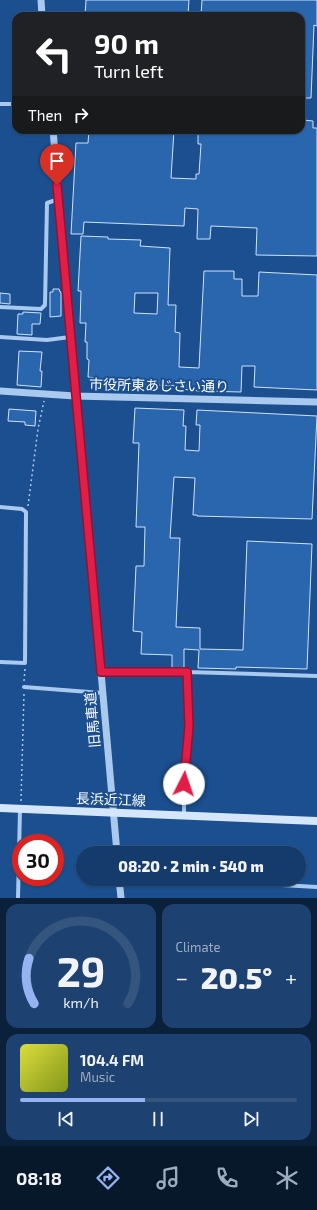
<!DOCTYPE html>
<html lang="en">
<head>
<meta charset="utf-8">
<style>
  :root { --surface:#143b6b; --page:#1d4271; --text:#f1f3f6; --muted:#9dadc1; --line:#33557e; --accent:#95b2f1 }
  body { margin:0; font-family:"Exo 2","Noto Sans JP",sans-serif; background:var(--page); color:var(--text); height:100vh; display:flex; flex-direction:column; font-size:15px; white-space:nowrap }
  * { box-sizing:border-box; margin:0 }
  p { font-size:13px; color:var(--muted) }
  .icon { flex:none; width:22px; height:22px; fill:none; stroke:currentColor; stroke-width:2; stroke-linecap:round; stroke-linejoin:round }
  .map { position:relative; height:898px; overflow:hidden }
  .sheet { display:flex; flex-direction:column; gap:6px; padding:6px; background:#0b203b; flex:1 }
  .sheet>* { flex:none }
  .banner { position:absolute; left:12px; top:12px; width:293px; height:122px; border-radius:12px; box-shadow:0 1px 3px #0004,0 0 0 1px var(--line); background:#202124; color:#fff; overflow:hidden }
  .speed { position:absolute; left:12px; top:834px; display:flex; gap:8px; font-size:20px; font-weight:700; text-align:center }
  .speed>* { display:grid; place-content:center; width:52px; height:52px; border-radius:50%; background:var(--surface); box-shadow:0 1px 3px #0004,0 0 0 1px var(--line); line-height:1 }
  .speed .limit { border:6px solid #d22; background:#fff; color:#111 }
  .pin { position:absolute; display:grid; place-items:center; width:34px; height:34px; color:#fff; margin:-41px -17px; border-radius:50% 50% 50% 0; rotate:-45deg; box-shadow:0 0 4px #0007 }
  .pin .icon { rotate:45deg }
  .me { position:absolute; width:44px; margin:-22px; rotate:4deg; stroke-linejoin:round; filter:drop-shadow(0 0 3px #0008) }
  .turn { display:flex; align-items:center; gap:14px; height:84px; padding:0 16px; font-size:18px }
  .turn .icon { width:52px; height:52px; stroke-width:2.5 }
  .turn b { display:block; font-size:28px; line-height:34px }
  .then { display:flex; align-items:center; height:38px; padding:0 16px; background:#0003; gap:8px; font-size:15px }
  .big { font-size:30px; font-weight:800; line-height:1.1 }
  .sheet .tile { flex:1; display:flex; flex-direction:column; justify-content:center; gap:6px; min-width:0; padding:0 14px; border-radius:12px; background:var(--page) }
  .sheet .dial { align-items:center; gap:0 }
  .dial svg { height:104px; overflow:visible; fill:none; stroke:var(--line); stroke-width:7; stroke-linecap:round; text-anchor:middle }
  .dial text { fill:var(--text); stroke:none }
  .song { display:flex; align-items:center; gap:12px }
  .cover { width:48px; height:48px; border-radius:6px; background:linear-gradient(135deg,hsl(60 70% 55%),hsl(70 70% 35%)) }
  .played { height:4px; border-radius:2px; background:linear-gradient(90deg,var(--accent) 45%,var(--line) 45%) }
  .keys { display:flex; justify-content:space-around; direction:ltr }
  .heat { display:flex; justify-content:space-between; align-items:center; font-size:22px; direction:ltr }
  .sheet .tiles { flex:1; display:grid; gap:6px; grid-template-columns:1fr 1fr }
  .tile:last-child { grid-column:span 2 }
  .trip { position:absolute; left:76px; top:846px; width:230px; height:40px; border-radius:20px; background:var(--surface); box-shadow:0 1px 3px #0004,0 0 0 1px var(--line); font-weight:800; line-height:40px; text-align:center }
  .menu { display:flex; height:64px; justify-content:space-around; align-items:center; background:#08182b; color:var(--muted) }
  .menu .icon { width:28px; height:28px }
  .menu .on { color:var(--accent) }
  .menu b { font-size:18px; color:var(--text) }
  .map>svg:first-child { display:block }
  .building { fill:#2a66ad; stroke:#cfe3fa; fill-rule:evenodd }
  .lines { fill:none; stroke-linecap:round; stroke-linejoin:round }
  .path { stroke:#a9c9ee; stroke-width:1.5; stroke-dasharray:2 3; stroke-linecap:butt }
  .minor { stroke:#a9c9ee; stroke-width:4 }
  .tertiary { stroke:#a9c9ee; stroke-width:7 }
  .secondary { stroke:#d6e6fa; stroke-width:8 }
  .route-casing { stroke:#92132f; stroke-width:10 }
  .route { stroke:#e11d48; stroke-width:7 }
  .labels { text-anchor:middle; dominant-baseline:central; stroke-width:4; stroke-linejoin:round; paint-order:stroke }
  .street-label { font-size:14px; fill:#fff; stroke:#1b4f8f }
</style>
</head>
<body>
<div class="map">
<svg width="317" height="898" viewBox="0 0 317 898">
  <rect width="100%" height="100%" fill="#1b4f8f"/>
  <path class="building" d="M86 0H189L188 16H85Z
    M202 0H317V26L314 25 311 98H301V16L214 13V16H201Z
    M303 120 313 121V128H317V256L256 255 257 228 211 226 210 239H197L198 209 185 208 184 226 84 222 83 234H71L76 143H88L89 130H174L171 178 196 179V174H199L201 144H198V134H201V130H301V128H303Z
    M81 236 108 237V239L141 240 140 246 170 248 168 305H176L175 332 180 333 179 367 199 368 204 271H234V279H242V296H258L259 272 317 275V390L254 387 255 366H242L241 392 199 391 181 389V386L153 385V389L110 388 111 381 95 380V378L88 377 89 360 87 359V342H85L86 323H80L81 291H78ZM135 293H158L157 314 134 313Z
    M53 289H59L60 292H61V316L50 317V292H53Z
    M0 293 10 294V304L0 303Z
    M23 312 41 313 40 324H32V335L17 334 18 314H23Z
    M19 351 42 352 40 371H42L41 387 17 385Z
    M135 408 184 410 183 426H186L185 450 199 451 200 425H196L197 410 317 416 312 519 197 516V515H193L195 478 174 477 170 538H180L176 627 200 628V649L243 650 247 541 312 544 307 669 236 667V669L198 668 199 650 184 649V668H172V655L141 654 142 632 133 631 136 566H144L145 527H136L139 443H133Z
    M9 409 36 411 35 426 25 425V422L8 421Z"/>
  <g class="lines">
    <path class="path" d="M28 506 38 429 44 401
      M24 681 25 669
      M21 801 24 693"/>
    <path class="minor" d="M0 104H16
      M0 307 41 309 45 305 47 203 59 199
      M0 337 47 340 70 337
      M0 507 22 509 26 512 25 663 0 662
      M101 672H187L317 676
      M24 687 102 693
      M184 815V784L189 726 187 672
      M172 879 317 887
      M18 898 20 809"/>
    <path class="tertiary" d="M41 0 42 16
      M53 130 117 853
      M0 391 75 396 317 402
      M119 879 121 898"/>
    <path class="secondary" d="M0 808 317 821"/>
  </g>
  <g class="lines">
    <g class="route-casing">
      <path id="route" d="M57 185 101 672H187L189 726 184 784"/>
    </g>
    <use href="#route" class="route"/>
  </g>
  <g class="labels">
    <g class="street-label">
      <text transform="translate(159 385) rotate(1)">市役所東あじさい通り</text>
      <text transform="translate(92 720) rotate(-95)">旧馬車道</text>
      <text transform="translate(111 799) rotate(2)">長浜近江線</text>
    </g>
  </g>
</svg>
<div class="speed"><div class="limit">30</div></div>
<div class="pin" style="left:57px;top:185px;background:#d93025"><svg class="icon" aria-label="arrive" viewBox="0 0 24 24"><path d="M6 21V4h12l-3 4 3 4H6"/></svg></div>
<svg class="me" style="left:184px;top:784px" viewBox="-20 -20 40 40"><circle r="19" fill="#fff"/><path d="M0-13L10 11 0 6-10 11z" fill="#e11d48"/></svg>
<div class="trip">08:20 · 2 min · 540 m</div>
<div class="banner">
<div class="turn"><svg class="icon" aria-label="left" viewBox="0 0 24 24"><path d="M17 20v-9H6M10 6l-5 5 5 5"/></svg><div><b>90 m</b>Turn left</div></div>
<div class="then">Then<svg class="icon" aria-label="right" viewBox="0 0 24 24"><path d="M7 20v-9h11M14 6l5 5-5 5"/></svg></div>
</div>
</div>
<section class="sheet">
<div class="tiles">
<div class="tile dial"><svg viewBox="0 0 100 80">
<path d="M14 69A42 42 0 1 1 86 69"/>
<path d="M14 69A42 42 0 0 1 10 34" stroke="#95b2f1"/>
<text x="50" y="56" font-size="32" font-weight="700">29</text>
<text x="50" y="72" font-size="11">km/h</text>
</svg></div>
<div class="tile"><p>Climate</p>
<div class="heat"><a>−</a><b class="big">20.5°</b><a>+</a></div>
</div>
<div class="tile">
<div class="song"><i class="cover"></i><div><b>104.4 FM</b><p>Music</p></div></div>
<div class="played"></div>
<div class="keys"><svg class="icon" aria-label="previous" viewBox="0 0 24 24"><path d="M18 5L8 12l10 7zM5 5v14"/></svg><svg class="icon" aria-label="pause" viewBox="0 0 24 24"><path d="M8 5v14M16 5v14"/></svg><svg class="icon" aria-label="next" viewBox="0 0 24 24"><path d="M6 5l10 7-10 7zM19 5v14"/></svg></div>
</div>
</div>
</section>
<nav class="menu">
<b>08:18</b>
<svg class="icon on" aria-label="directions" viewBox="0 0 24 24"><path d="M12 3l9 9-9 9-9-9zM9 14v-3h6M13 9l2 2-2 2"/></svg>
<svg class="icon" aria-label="music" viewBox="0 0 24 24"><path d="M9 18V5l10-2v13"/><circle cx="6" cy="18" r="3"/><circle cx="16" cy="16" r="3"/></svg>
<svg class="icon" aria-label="phone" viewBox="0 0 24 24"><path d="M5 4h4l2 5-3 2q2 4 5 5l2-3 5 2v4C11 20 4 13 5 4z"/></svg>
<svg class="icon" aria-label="climate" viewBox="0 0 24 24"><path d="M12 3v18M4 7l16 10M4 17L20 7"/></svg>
</nav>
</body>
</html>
